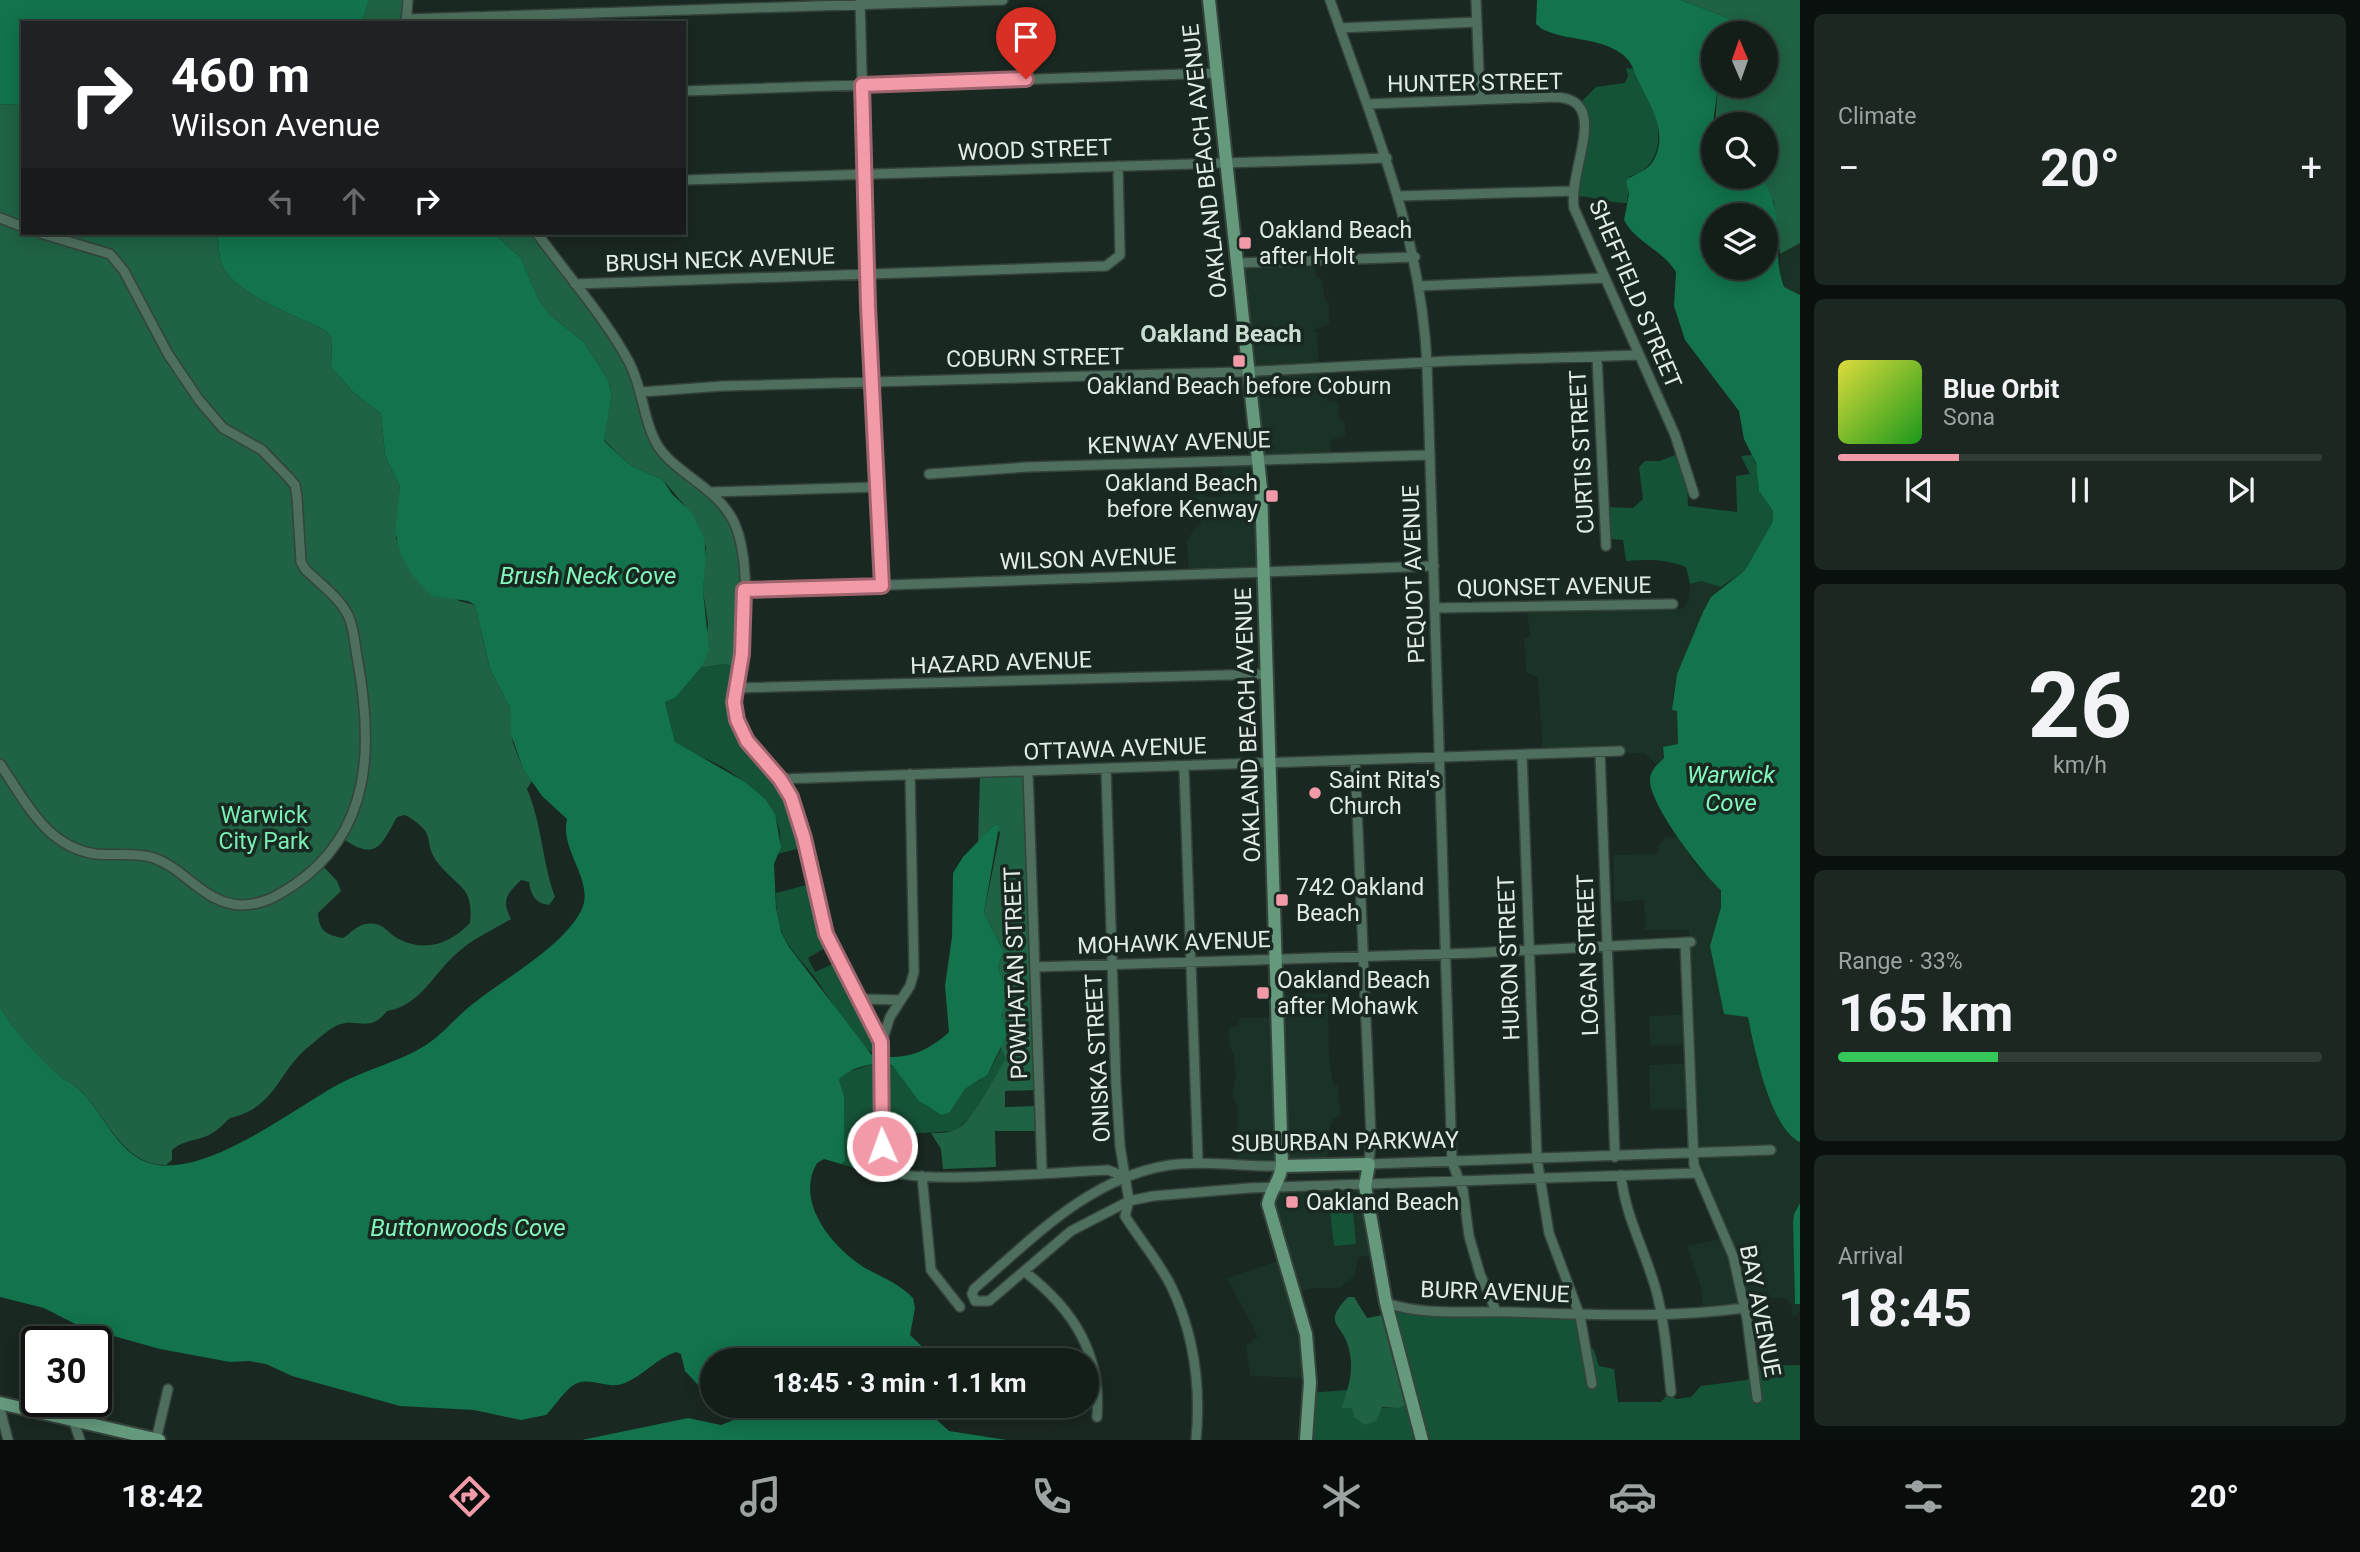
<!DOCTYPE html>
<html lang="en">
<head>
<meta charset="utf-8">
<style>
  :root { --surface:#131e18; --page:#1c2721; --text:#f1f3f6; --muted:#9da2a2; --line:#323c37; --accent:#f39aa8 }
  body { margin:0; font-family:Roboto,sans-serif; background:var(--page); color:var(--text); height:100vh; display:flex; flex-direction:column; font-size:26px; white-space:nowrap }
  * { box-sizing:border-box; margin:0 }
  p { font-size:23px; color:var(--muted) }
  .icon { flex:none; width:38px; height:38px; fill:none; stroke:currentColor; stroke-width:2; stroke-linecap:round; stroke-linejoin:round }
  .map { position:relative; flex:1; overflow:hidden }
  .sheet { display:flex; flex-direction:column; gap:14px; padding:14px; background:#0a100d; width:560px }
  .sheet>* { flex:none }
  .hud { position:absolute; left:21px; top:21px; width:665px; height:214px; border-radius:0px; box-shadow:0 4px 18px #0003,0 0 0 2px var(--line); background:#202124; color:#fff; overflow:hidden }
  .needle { width:46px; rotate:358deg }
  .tools { position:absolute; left:1701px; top:21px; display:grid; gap:14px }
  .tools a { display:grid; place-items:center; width:77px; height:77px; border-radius:50%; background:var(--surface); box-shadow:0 4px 18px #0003,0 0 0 2px var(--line); font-size:35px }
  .speed { position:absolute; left:21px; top:1326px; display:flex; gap:14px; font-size:35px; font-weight:700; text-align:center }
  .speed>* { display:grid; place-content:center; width:91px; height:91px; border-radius:50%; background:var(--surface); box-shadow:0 4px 18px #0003,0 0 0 2px var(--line); line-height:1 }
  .speed .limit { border:4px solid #111; border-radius:10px; background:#fff; color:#111 }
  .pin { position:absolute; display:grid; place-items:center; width:60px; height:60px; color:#fff; margin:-72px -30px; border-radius:50% 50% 50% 0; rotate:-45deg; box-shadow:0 0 7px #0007 }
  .pin .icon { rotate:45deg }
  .me { position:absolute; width:77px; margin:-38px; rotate:358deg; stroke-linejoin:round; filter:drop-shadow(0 0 5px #0008) }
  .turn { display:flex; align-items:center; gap:24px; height:147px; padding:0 35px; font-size:32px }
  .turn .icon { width:91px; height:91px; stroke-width:2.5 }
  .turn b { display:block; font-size:49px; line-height:60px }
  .lanes { display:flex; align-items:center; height:66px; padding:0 35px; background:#0003; justify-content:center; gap:35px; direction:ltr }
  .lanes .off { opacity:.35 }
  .big { font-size:52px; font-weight:700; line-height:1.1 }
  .sheet .widget { flex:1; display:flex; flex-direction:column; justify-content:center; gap:10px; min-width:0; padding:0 24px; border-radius:10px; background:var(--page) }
  .sheet .dial { align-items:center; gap:0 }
  .dial b { font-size:91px; line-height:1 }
  .song { display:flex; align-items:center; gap:21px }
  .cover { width:84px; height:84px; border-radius:10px; background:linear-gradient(135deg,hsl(60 70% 55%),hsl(120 70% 35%)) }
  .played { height:7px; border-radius:4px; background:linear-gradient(90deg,var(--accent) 25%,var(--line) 25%) }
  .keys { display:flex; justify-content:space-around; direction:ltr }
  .heat { display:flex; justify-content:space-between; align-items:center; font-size:38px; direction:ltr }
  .charge { height:10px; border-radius:5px; background:linear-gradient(90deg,#34c759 33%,var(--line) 0) }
  .trip { position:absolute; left:700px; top:1348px; width:399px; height:70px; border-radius:35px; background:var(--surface); box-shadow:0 4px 18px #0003,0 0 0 2px var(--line); font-weight:700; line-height:70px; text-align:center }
  .dock { display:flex; height:112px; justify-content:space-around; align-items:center; background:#080c0a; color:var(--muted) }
  .dock .icon { width:49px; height:49px }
  .dock .on { color:var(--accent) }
  .dock b { font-size:32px; color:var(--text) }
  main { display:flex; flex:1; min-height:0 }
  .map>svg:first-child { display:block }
  .built { fill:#1b3226 }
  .green { fill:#155337 }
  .forest { fill:#1f6244; fill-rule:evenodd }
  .water { fill:#12734c; fill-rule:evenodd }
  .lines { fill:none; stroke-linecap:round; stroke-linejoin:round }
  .street-casing { stroke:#35433c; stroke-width:12 }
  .secondary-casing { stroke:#35433c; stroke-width:16 }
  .street { stroke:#4e6f5d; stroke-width:9 }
  .secondary { stroke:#64997c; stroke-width:12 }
  .route-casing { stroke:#9e646d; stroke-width:18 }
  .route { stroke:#f39aa8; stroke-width:12 }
  .poi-dot { fill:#f39aa8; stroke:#192820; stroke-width:2.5 }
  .labels { text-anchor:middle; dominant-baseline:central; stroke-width:7; stroke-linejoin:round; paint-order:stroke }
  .street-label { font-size:23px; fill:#e2ece6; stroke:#192820 }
  .poi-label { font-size:23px; fill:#e2ece6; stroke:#192820; text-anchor:start }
  .park-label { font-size:23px; fill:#7bf0b6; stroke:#192820 }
  .neighbourhood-label { font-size:24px; font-weight:bold; fill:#c9ddd1; stroke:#192820 }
  .water-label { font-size:24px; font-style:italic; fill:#83f7bd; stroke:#192820 }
</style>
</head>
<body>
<main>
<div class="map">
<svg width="1800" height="1440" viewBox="0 0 1800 1440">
  <rect width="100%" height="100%" fill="#192820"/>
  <path class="built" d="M1800 243V295L1784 287 1780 275V254Z
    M1315 261 1316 276 1323 280 1324 298 1329 303V325L1313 330 1317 333 1319 367 1327 369 1328 401 1338 402 1340 420 1345 422V437L1331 440V458L1260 459 1263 571 1189 574 1187 541 1194 529 1200 526 1201 508 1199 500 1189 497 1204 493 1206 497H1222L1223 462 1257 459 1238 264Z
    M1701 581 1721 587 1703 612 1677 674 1672 703V710H1677L1678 744 1662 749 1664 758 1657 765 1644 753 1543 757 1538 678 1526 672 1524 638 1530 637 1526 602 1601 609H1682L1688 603 1690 584Z
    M1666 837H1679L1695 863 1721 890V907L1710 946 1724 1013 1748 1016 1757 1059 1771 1098 1787 1132 1800 1142V1203L1793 1223 1795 1304H1800V1310L1793 1318 1791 1303 1783 1298 1747 1299 1732 1306 1703 1308 1700 1285 1687 1246 1730 1237 1701 1165 1696 1109 1650 1110 1649 1065 1694 1063V1045L1650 1046 1649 1016 1693 1014 1689 930H1645L1644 900 1614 902 1613 855 1658 854V846Z
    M1298 993 1328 994 1329 1058 1333 1084 1338 1086 1341 1116 1333 1119 1329 1129 1330 1152 1325 1158 1237 1164V1108L1232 1094 1236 1075 1233 1052 1228 1045 1229 1028 1238 1026 1240 1018 1278 1017 1279 995Z
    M1365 1187 1377 1255 1359 1257 1355 1275 1340 1288H1313L1295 1293 1307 1378 1250 1376 1246 1345 1258 1337 1227 1278 1284 1259 1266 1190Z"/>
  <path class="green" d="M1626 68 1635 69C1638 82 1646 91 1651 103 1663 129 1663 168 1630 176L1627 203C1608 203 1593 196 1574 196L1585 133 1581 102 1596 87 1625 83 1628 76Z
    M1680 453 1686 463 1688 506 1737 512 1736 476 1750 474 1741 456 1752 455 1758 471 1759 491 1773 511V521L1745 570 1721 587 1701 581 1690 584 1686 567C1667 559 1646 559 1626 561L1623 540 1609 539 1607 507 1633 508 1643 499 1639 467 1645 461H1660Z
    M724 664 737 667C712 733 754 746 784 796 794 812 797 831 801 848L777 854C793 820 750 783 724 768 708 758 689 754 675 742L665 702 675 698 700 668Z
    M810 884 828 946 808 958 815 972 835 963C851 990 876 1025 879 1056 857 1049 830 997 815 978 804 963 791 952 783 935 777 922 776 908 776 893Z
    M1001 1049 1006 1059 976 1110 956 1131 903 1134C885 1113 888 1091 889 1064 917 1079 909 1111 950 1112L965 1089 980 1080 992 1066Z
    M873 1064V1072L876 1075 882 1177 841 1164 845 1161 844 1096 839 1080 844 1073Z
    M1352 1201 1356 1244 1334 1246 1329 1204Z
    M1400 1310 1580 1318 1583 1339 1594 1350 1599 1366 1614 1369 1618 1402H1661L1669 1393 1676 1399 1691 1397 1701 1386 1747 1380 1756 1366 1800 1365V1440H1305L1308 1393 1348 1390 1341 1407 1398 1408 1388 1312Z"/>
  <path class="forest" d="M369 0H407V23H362Z
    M1681 0H1800V243L1780 254 1774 202 1760 177H1766V124H1715L1718 86H1766V33H1728V18Z
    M0 104 23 105V233H217C219 243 218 256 222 265 235 295 298 316 326 331L332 339 331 367 353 392 381 414 385 455 400 487 396 539 459 601 475 605 490 669 510 708 513 743 523 769 532 781 527 789C542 824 542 861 555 897L549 905C535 903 531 895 529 882L521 880C507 894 501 900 511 919 493 930 472 939 456 954 433 974 420 1006 387 1011 369 1034 358 1017 338 1025 329 1029 319 1038 312 1044 278 1069 278 1107 230 1118 223 1124 219 1130 209 1135 196 1141 183 1140 172 1150V1160L166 1165C121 1165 106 1114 79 1089 73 1084 66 1081 60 1077 38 1059 14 1031 0 1007ZM405 815C440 835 421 840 438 863 457 888 474 885 470 923 451 943 426 953 399 939 386 933 384 921 366 924 358 924 350 934 343 938 326 935 319 931 318 913L341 891 337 881 322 865 342 838C376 862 381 846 397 817Z
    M493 233H538L632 364 659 446 712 492 738 530 745 589 737 667 724 664 700 668 703 665 708 624 703 591 706 547 685 506 663 480 630 465 604 440 612 396 608 380 584 342 550 315 539 300 521 258Z
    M980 775 1029 777 1028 921 1035 1090 1005 1091V1107L1035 1106V1131H995L996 1167 943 1169 941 1149 931 1133C938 1133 946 1133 953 1131 971 1126 994 1076 1006 1059L1001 1049 1003 1006 1007 990 998 968 1003 951 984 913 1000 833 994 825 978 842Z
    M1348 1297H1354L1367 1318 1388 1314 1412 1403 1398 1408 1382 1407 1376 1421 1365 1425 1354 1417 1352 1408H1341C1349 1387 1354 1371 1349 1349 1343 1322 1321 1325 1348 1297Z"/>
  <path class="water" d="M0 0H369L362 23H23V105L0 104Z
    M1537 0H1681L1728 18V33H1713V86H1718L1713 124V177H1760C1788 210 1770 251 1784 287L1800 295V1142C1770 1129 1754 1047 1748 1017L1724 1014 1710 946 1721 907V890C1703 874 1649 804 1650 780 1650 770 1658 764 1664 758L1663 747 1678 744 1677 711 1672 710 1677 674 1703 612 1711 597 1745 570 1773 521V511L1759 491 1756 463 1744 439 1739 411 1685 340 1674 306 1676 272C1663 250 1635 242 1624 220L1629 194 1626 181C1634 173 1644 173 1652 163 1670 136 1651 106 1639 82 1633 70 1632 60 1619 52 1596 37 1566 41 1542 29L1536 24ZM1766 215V268H1713V215Z
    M217 233H493L521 258 539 300 550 315 584 342 608 380 612 396 604 441 630 465 663 480 672 494 692 513 704 538 706 557 703 591 709 649 703 665 675 698 665 702 675 742 745 782 765 799 775 814 781 847 774 864 776 908 781 932 789 947 871 1054C901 1062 927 1053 949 1032L945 986 952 937 953 873 963 857 994 825 999 826 984 913 1003 951 998 968 1007 990 1002 1016 1006 1033 1003 1043 987 1075 965 1089 950 1112 942 1115 919 1101 892 1065C876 1061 849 1067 839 1080L844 1096 845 1161 841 1164 824 1159 817 1163C794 1202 833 1249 867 1269 883 1278 900 1284 913 1298L915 1308 910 1335 936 1360H712V1400L685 1371 681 1354 676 1352C657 1358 644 1375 625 1383 606 1391 589 1374 572 1386 562 1394 555 1406 546 1415L521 1420 474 1410 400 1406 292 1376 266 1364 249 1361 230 1362 160 1349 81 1327 44 1308 0 1297V1007C14 1031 37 1056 58 1075 65 1081 74 1084 80 1090 105 1114 119 1160 158 1165 214 1172 291 1110 339 1084 367 1069 399 1062 426 1045 444 1033 457 1016 474 1003 507 977 562 947 581 911 596 882 559 850 567 819L542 796 523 769 511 734 510 708 490 669 475 605 468 601 432 596 413 576 401 555 395 531 400 487 385 455 381 414 353 392 331 367 332 339 326 331C298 316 235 295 222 265 218 256 219 243 217 233Z
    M1800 1203V1304H1795L1793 1223 1794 1214Z
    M721 1405H942L937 1420 949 1431 1007 1440H582L688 1418 721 1425 746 1415Z"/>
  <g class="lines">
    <g class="street-casing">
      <path id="street" d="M860 0 868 306 882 586
        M1330 0C1372 122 1421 233 1427 364L1452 1162 1463 1190 1469 1236 1480 1274 1496 1311
        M1476 0 1480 99
        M406 19 1003 0
        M406 23 408 0
        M1340 28 1477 22
        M684 91 1217 73
        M1367 104 1555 97C1612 99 1568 168 1574 208L1675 435 1694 494
        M684 180 1387 158
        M1399 196 1573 191
        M0 218 23 227
        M537 233C568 276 604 316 629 362 643 388 643 421 658 446 676 474 717 487 734 522 750 556 747 629 740 666 737 683 733 699 736 716 743 751 778 769 792 800 810 840 811 886 825 929 834 957 853 980 866 1007 871 1018 879 1030 882 1042 888 1071 867 1153 893 1171 912 1185 1074 1171 1108 1170L1126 1177
        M1237 263 1415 257
        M575 284 1106 266 1120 255 1118 166
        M1419 286 1604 278
        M1597 357 1606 546
        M641 392 723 386 1241 372 1449 361 1639 355
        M929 474 1027 467 1430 455
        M711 492 877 487
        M744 590 1434 566
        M1435 608 1673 604
        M736 688 1267 674
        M1600 752 1615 1157
        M1522 755 1537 1159 1549 1233 1580 1316 1592 1384
        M1355 761 1371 1137 1369 1164 1771 1150
        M0 764C26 802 46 847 96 854 115 856 135 852 154 858 185 869 205 904 241 905 263 905 277 896 294 885 372 832 373 747 358 662 355 648 355 634 350 620 343 600 320 584 305 569L301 562 297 497 295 485 289 478 262 450 223 428 199 400 168 354 124 271 110 254 40 233
        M1184 767 1198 1163
        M1106 769 1116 1085 1120 1146 1129 1201 1125 1216C1140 1240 1160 1263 1172 1288 1195 1337 1201 1387 1196 1440
        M1028 772 1042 1172
        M780 779 1620 751
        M1685 942 1694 1165 1733 1256 1747 1319 1757 1398
        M1036 967 1474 953 1691 942
        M862 999 900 1000
        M882 1042 890 1017 910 986 914 972 910 774
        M1282 1166C1245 1167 1207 1160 1170 1165 1090 1177 1032 1239 974 1289L972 1294 975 1301H989L1071 1231 1129 1201 1153 1196 1249 1188 1697 1173
        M1621 1175C1625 1216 1645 1250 1656 1290 1665 1324 1667 1357 1671 1392
        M922 1176 931 1270 960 1307
        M1025 1272C1073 1309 1102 1354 1097 1417
        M1386 1303C1426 1316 1467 1311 1509 1312 1589 1314 1663 1319 1744 1308
        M0 1409 8 1440
        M74 1422 80 1440
        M156 1440 168 1389"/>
    </g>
    <g class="secondary-casing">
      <path id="secondary" d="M1209 0 1261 488 1282 1166C1280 1181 1271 1189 1268 1204L1306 1334 1310 1382 1306 1440
        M1282 1166 1369 1164 1365 1186 1386 1303 1422 1440
        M0 1403 159 1440"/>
    </g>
    <use href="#street" class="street"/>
    <use href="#secondary" class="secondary"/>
  </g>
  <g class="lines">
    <g class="route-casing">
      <path id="route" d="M882 1146 881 1042 826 934 804 838 791 797 780 779 747 741 737 720 734 702 742 654 744 590 882 586 868 306 862 85 1026 79"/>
    </g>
    <use href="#route" class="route"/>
  </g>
  <g class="poi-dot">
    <rect x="1238" y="236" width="14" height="14" rx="3.5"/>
    <rect x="1232" y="354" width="14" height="14" rx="3.5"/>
    <rect x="1265" y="489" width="14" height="14" rx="3.5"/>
    <circle cx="1315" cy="793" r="7"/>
    <rect x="1275" y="893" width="14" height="14" rx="3.5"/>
    <rect x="1256" y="986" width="14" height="14" rx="3.5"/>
    <rect x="1285" y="1195" width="14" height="14" rx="3.5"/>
  </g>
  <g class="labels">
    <g class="street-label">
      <text transform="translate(1475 83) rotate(-1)">HUNTER STREET</text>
      <text transform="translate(1035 150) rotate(-2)">WOOD STREET</text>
      <text transform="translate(1205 161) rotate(-96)">OAKLAND BEACH AVENUE</text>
      <text transform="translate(720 260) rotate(-2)">BRUSH NECK AVENUE</text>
      <text transform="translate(1635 294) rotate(67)">SHEFFIELD STREET</text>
      <text transform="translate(1035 358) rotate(-1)">COBURN STREET</text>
      <text transform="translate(1179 443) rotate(-2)">KENWAY AVENUE</text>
      <text transform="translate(1582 452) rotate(-93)">CURTIS STREET</text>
      <text transform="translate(1088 559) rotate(-2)">WILSON AVENUE</text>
      <text transform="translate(1414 574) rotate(-92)">PEQUOT AVENUE</text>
      <text transform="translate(1554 587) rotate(-1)">QUONSET AVENUE</text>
      <text transform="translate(1001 663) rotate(-2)">HAZARD AVENUE</text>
      <text transform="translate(1248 725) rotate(-92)">OAKLAND BEACH AVENUE</text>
      <text transform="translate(1115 749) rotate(-2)">OTTAWA AVENUE</text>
      <text transform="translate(1174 943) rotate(-2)">MOHAWK AVENUE</text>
      <text transform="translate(1588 955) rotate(-92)">LOGAN STREET</text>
      <text transform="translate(1509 958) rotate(-92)">HURON STREET</text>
      <text transform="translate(1016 973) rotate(-92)">POWHATAN STREET</text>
      <text transform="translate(1098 1058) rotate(-93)">ONISKA STREET</text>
      <text transform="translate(1345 1142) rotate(-1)">SUBURBAN PARKWAY</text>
      <text transform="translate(1495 1292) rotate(2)">BURR AVENUE</text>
      <text transform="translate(1760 1311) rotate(79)">BAY AVENUE</text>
    </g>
    <g class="poi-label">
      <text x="1259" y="230">Oakland Beach<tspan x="1259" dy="26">after Holt</tspan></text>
      <text x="1239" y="386" text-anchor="middle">Oakland Beach before Coburn</text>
      <text x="1258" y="483" text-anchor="end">Oakland Beach<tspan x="1258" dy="26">before Kenway</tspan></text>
      <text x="1329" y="780">Saint Rita's<tspan x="1329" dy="26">Church</tspan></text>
      <text x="1296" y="887">742 Oakland<tspan x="1296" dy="26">Beach</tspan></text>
      <text x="1277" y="980">Oakland Beach<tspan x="1277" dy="26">after Mohawk</tspan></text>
      <text x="1306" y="1202">Oakland Beach</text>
    </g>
    <g class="park-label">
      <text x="264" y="815">Warwick<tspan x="264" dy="26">City Park</tspan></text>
    </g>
    <g class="neighbourhood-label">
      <text x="1221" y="334">Oakland Beach</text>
    </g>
    <g class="water-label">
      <text x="588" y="576">Brush Neck Cove</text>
      <text x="1731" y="775">Warwick<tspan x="1731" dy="28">Cove</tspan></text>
      <text x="468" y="1228">Buttonwoods Cove</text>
    </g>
  </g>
</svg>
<div class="tools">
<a><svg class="needle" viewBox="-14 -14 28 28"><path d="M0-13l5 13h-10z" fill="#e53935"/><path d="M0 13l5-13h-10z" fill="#9da2a2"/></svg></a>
<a><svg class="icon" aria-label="search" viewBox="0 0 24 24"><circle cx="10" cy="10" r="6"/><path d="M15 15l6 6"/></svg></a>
<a><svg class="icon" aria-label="layers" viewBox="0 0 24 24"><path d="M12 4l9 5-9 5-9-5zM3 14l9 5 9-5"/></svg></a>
</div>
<div class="speed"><div class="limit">30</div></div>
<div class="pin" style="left:1026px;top:79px;background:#d93025"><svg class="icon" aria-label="arrive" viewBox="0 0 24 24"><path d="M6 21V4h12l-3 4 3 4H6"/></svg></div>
<svg class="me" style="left:882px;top:1146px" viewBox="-20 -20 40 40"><circle r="17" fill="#f39aa8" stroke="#fff" stroke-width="3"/><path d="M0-11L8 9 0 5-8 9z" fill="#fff"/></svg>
<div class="trip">18:45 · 3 min · 1.1 km</div>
<div class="hud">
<div class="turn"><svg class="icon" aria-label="right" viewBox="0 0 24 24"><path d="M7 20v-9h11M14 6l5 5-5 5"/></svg><div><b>460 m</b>Wilson Avenue</div></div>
<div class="lanes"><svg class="icon off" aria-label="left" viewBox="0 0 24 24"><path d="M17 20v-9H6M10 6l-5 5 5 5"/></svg><svg class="icon off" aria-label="ahead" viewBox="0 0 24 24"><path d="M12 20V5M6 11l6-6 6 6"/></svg><svg class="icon" aria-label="right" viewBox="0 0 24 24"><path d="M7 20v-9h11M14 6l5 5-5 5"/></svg></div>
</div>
</div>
<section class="sheet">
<div class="widget"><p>Climate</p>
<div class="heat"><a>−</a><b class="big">20°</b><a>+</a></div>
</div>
<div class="widget">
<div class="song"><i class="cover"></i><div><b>Blue Orbit</b><p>Sona</p></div></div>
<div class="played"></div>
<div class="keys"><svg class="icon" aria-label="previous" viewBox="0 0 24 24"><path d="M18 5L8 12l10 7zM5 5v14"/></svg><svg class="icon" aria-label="pause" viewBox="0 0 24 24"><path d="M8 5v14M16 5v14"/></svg><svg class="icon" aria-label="next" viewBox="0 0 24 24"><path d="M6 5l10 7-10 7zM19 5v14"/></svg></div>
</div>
<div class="widget dial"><b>26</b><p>km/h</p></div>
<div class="widget"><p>Range · 33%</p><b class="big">165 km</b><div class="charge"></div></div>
<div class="widget"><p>Arrival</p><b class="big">18:45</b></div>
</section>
</main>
<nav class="dock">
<b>18:42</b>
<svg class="icon on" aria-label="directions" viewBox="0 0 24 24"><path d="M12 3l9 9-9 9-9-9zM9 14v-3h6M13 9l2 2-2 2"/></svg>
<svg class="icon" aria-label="music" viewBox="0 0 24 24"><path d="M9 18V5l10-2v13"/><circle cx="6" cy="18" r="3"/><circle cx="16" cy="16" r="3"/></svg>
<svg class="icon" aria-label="phone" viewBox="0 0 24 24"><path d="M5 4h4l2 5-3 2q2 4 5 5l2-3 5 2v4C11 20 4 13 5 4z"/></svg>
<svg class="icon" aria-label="climate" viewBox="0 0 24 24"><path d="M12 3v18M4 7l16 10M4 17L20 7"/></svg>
<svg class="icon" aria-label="car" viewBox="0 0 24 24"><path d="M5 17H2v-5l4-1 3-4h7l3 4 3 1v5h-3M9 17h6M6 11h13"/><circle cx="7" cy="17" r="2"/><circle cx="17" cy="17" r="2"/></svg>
<svg class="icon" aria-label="filters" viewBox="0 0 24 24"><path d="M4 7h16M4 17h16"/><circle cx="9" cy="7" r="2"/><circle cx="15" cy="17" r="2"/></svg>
<b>20°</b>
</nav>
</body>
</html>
